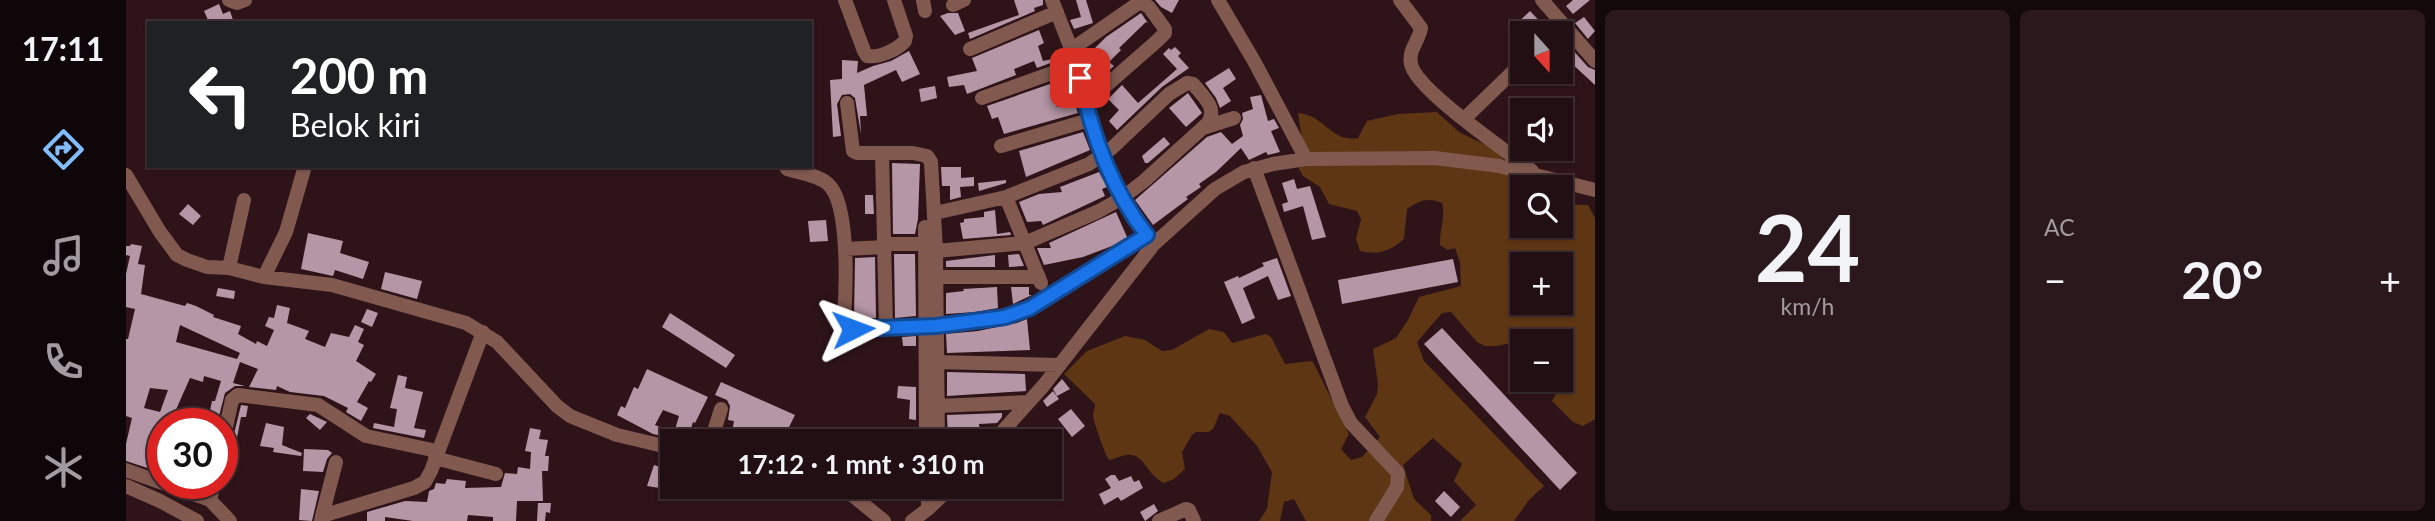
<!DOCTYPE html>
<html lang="id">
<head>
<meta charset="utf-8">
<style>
  :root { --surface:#220f13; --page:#2a181c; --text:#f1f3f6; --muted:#a29ca0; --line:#3f2f33; --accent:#80bdfa }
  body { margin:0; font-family:Lato,sans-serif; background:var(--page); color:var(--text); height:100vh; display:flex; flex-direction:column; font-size:26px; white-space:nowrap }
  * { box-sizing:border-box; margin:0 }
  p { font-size:23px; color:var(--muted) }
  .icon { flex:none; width:38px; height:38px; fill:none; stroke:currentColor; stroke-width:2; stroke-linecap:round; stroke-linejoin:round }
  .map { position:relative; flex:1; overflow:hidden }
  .panel { display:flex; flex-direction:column; gap:10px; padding:10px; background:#13080a; width:840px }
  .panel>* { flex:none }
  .top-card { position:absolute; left:21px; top:21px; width:665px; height:147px; border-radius:0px; box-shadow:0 2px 5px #0004,0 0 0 2px var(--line); background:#202124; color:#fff; overflow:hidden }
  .needle { width:46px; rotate:159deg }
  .buttons { position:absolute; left:1384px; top:21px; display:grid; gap:14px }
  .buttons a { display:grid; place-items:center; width:63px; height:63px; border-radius:0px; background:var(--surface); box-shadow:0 2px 5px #0004,0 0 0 2px var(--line); font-size:35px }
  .speed { position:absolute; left:21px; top:408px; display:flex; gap:14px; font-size:35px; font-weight:700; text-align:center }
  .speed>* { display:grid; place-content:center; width:91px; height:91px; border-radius:50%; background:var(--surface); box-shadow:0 2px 5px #0004,0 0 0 2px var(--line); line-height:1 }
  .speed .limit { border:10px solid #d22; background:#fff; color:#111 }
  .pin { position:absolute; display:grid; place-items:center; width:60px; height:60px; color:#fff; margin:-30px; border-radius:14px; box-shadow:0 4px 10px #0006 }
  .me { position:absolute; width:77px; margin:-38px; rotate:87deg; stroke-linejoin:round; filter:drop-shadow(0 0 5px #0008) }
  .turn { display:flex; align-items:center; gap:24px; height:147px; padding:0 28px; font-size:32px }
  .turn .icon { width:91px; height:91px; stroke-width:2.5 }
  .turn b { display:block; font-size:49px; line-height:60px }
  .big { font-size:52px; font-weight:700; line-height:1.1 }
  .panel .widget { flex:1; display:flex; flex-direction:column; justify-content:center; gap:10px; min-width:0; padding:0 24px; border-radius:10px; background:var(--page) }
  .panel .dial { align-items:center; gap:0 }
  .dial b { font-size:91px; line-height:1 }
  .heat { display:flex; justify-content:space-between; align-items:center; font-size:38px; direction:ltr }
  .panel .tiles { flex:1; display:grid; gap:10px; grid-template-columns:repeat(2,1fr) }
  .trip { position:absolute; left:534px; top:429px; width:402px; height:70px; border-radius:0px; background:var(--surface); box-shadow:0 2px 5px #0004,0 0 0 2px var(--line); font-weight:700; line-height:70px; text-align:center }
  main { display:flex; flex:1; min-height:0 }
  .menu { display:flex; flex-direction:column; width:126px; justify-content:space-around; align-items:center; background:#0e0608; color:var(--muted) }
  .menu .icon { width:49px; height:49px }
  .menu .active { color:var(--accent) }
  .menu b { font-size:32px; color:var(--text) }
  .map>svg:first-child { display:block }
  .forest { fill:#5e3614; fill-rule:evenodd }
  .building { fill:#b596a6; fill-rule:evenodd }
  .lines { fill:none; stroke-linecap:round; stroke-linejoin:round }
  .minor { stroke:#81594f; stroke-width:14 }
  .route-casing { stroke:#114b97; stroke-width:18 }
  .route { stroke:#1a73e8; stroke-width:12 }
</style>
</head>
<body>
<main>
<nav class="menu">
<b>17:11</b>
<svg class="icon active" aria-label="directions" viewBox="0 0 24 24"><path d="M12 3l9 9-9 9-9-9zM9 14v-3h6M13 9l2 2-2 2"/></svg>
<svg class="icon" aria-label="music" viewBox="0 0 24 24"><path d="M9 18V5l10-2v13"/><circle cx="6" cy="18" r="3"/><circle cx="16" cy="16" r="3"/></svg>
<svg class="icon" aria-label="phone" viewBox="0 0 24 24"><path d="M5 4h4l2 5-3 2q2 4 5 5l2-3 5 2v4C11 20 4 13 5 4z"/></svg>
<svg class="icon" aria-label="climate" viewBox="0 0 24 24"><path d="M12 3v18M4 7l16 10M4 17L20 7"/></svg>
</nav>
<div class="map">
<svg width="1469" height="521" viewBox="0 0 1469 521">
  <rect width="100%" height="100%" fill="#2e1419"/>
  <path class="forest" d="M1311 112 1333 132 1370 150 1395 182 1405 187H1396V226H1435V200L1452 205H1462L1469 218V419L1457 426 1447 422 1426 401C1430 393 1437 384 1439 375 1442 366 1435 352 1435 341H1396L1370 346H1359L1351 342 1325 312 1316 313 1291 342 1298 361 1418 486 1403 500 1388 521H1334L1350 505 1328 481 1336 464 1307 438 1277 465 1288 499 1305 515V521H1180L1168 499 1158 502 1154 521H1133L1141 509 1146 472 1131 446 1104 416 1094 413 1087 429 1082 432H1070L1066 435 1056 452 1059 469 1048 479 1038 483C1022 476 1018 455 1005 455 998 454 990 459 983 460 980 457 967 420 967 416 967 412 969 408 969 404L938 374 961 351 999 336 1019 340 1036 351 1046 350 1083 329 1098 332 1106 343 1140 334 1145 337 1159 364 1186 361 1189 366 1223 434 1215 449 1225 460 1236 457 1254 437 1239 417 1251 394 1252 385 1247 349 1270 338 1282 320 1293 297 1335 286 1334 262 1329 248 1322 250 1314 245C1313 231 1320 217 1316 203 1303 197 1293 200 1281 209L1278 239C1262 252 1254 255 1234 251L1230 239 1235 219 1231 211 1203 204 1194 187 1177 176 1173 169 1176 139 1172 113C1199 115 1205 143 1232 138L1241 121 1272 114ZM1396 264H1435V303H1396Z"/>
  <path class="building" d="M888 0H917V5L908 8 909 11 844 39 842 33 893 15Z
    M950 0H960L967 23 948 29 944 20 955 17Z
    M1029 0H1053L1046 13 1035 7Z
    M1447 0H1464L1447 14 1440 6Z
    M93 4 97 14 104 11 107 20 101 23H76L82 20 78 11Z
    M1404 11 1425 33H1396L1392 40 1383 31Z
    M822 13H832L839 31 829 35 814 16Z
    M1015 13 1022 23 1020 22 993 48 995 50 983 62 988 66 977 76 971 70 979 61 967 50 980 37Z
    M1458 17 1469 31 1462 39 1449 23Z
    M913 30 918 43 912 46 917 61 931 58V55L936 53 938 58 911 68 908 61 888 69 890 75 841 94 838 85 823 87 821 77 851 71 846 58Z
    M1435 37 1462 67 1469 70V85L1443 61 1446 58 1435 43Z
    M1049 47 1055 53 1052 56 1063 68 1036 87 991 130 983 121 993 110 982 99 996 85 1012 103 1051 69 1037 54 1043 48 1045 50Z
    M783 51 794 74 776 82 770 70 738 85 741 116H734L735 134 729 98 724 94 716 95 711 104 715 136 707 137 704 80 716 79V60L732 61 731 73 747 66 765 61Z
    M1103 68 1110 79 1097 88 1105 101 1094 108 1090 98 1079 83Z
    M944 77V79L924 88 931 107 948 102 952 113 878 134 872 117 866 119 861 106Z
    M809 86 811 98 795 102 793 89Z
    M1062 93 1076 113 1060 127 1043 108Z
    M1135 95 1142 121 1148 119 1153 128 1145 131 1154 152 1142 155 1140 152 1123 160 1115 148 1090 172 1073 184 1075 187 1060 197 1062 199 1027 225 1009 200 1081 137 1095 132 1106 144 1117 136 1114 125 1117 119 1116 113 1127 109 1124 97Z
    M957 132 964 150 900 177 893 151Z
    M1038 137 1044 144 1022 163H1019L1016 156Z
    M766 163 794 164 792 219 789 234H767Z
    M815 167H835V178L848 177V186L834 187 835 197 824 200V186H816Z
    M973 172 981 187 976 189 979 196 917 225 915 221 901 222 893 202 913 194 936 192 934 187Z
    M1168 179 1171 189 1184 186 1200 237 1186 240 1177 206 1158 212 1156 204 1162 202 1156 183Z
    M880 180V183L853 191 852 183Z
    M739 195H747L748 214H739Z
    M62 204 75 216 67 225 53 214Z
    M869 210 871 234 884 232 885 235 837 239 834 223 838 222V219L858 217V212Z
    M990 212 1001 237 986 246 957 257 918 265 911 248H925L923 243Z
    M700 220 702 241 684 242 682 221Z
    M182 233 217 241 214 253 243 262 237 279 209 270 207 276 175 269Z
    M5 244 16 246 12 264 19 265 15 294 59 306 61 303 70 306 88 315 87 317 115 326 112 334 130 344 131 341 141 346 148 330 139 326 143 317 148 318 151 305 164 308 161 323 183 331 179 339 199 347 205 333 223 337 229 325 238 329 232 342 238 345 230 361 250 374 245 382 243 381 231 402 242 408 235 421 220 412 222 408 198 396 164 392 151 386 150 390 123 387 132 369 114 362 107 383 119 386H109L99 393 91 424H76L79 414 83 415 86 401H89L95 381 78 376 77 382 64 378 45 421 37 424V473L0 461V444L6 418 0 416V339H2L9 309 0 307V274L4 256 0 255V246H4ZM54 325 114 353 111 359 50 342ZM24 388 42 390 34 412 18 408Z
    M768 254H789L790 316 769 318Z
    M893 254 898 266 883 267 882 255Z
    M869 255V267H820V261Z
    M749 257 750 318H728L729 258Z
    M1151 258 1165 296 1152 300 1142 276 1117 288 1129 318 1116 324 1098 282 1112 276 1113 278 1138 266 1136 263Z
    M1327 259 1332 282 1216 304 1212 280Z
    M259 272 296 281 291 299 255 289Z
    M871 287 872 308 849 312 820 314V293L838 291 837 289Z
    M885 287H903V295H906L887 304Z
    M92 288 109 291 108 299 90 296Z
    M241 309 252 313 246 327 235 322Z
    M544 313 609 355 600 368 536 327Z
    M901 319 904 350 821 353 820 334 852 331 891 323Z
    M1316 328 1451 473 1434 490 1298 344Z
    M790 336V346H777L776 337Z
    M521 369 582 397 569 423 567 422 562 438 548 433 553 416 537 410 529 425 543 431 540 437 527 434 491 415 495 406 499 408 508 387 512 389Z
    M821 372 899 374 900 391 821 396Z
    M272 375 281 377 279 388 297 392 288 428 300 430 298 438 247 428 248 423 268 427 271 409 264 408Z
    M936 379 944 389 931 396 927 389Z
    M595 382 669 415 656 441H635L617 434 616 440 605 438 608 421 602 420 604 406 601 400 589 395Z
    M772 386 790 387V420L783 419 784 400 771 398Z
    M927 391 933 399 921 407 917 401Z
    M115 405 122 406 120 417H115L110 443 106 442Z
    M945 409 959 426 946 437 932 419Z
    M876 413V417L871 423 853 424 855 441H822L821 415Z
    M184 414 201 422 194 430 180 418Z
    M140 423 158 427 156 445 176 453 175 456 147 452 148 448 134 446Z
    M404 428 415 430 413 439 422 440 419 456H423L422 471H416L417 501H391L390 521H367V517L342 515 341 521H287L259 517V521H241V512L279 501 301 502 303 491 308 489 310 483 319 484 321 479 340 481 339 488 375 487 379 473 391 474 392 467 404 469 405 452 399 451Z
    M178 449 202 450 206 453 201 459 197 472 177 471Z
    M528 465 546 471V490L521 486Z
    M985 475H989L993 481 1005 476 1008 482 1013 480 1017 488 995 501 992 497 978 505 973 494 985 488 979 479Z
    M175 489 193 491 186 521 173 520Z
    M1318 491 1334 507 1325 517 1309 501Z
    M412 503H425L424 513 420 512 419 521H411Z
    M1028 504 1032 511 1019 521 1014 512Z"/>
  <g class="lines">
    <path class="minor" d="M103 0 111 3 119 0
      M719 0 738 51 741 56C753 58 771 50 779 41L780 36 768 0
      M797 0 799 11
      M926 0 951 64 963 120 976 156 1004 211 1022 235
      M1092 0 1128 61 1180 159
      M1274 0 1295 28C1293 41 1282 50 1285 64 1290 90 1381 151 1406 171
      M1416 0 1469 61
      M827 5 838 0
      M844 49 931 12
      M946 49 1014 2 1023 7 1039 29V33L1031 41 959 104
      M856 98 951 64
      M721 103 727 151 731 153H756
      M1338 119 1396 63
      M1077 128 1108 118
      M875 146 963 120
      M1128 168 1216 406 1225 423 1272 473 1271 487 1250 521
      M661 169C674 173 692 175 702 184 724 203 720 291 718 319L720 327 725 329 760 328
      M0 175 34 232 51 255 61 260 81 267 103 268 138 277 206 285 340 323 371 342 431 406 444 416 491 435 546 448
      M880 197 915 283
      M809 213 880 197 963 164 986 148 1043 94 1061 83 1067 84C1077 96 1093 109 1081 124L1018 181 996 198 973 211 899 243 810 251
      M799 227 800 441
      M758 244H800
      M719 249 759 247
      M103 268 118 200
      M138 277 160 232 179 166
      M802 277H913
      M810 362 934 365
      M811 406 902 402
      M585 441 595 409
      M812 441 810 251 805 162 801 156 787 153H756L760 328 850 322 889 314 908 305 1022 235 1028 244
      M868 441 918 385 1028 244 1089 189 1118 172 1147 164 1180 159 1309 158 1373 166 1469 190
      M96 445 106 400 112 395 192 405 240 436 311 451
      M309 458 370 474
      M0 470 84 500 104 521
      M0 486 34 501 71 521
      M715 486 758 521
      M802 486V509
      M84 500 88 483
      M196 516 210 462
      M195 521 196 516 288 488 299 482 305 471 357 332
      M786 521 802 509 826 486
      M1033 521 1060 509 1063 510 1068 521"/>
  </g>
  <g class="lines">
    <g class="route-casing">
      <path id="route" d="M727 329 810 326 879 317 904 308 1021 235C985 189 966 135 954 78"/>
    </g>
    <use href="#route" class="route"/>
  </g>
</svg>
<div class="buttons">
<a><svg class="needle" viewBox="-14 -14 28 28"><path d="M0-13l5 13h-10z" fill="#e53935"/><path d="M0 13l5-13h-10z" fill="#a29ca0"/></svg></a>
<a><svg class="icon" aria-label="sound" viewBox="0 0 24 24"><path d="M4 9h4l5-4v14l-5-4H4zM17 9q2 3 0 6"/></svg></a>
<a><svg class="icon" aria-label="search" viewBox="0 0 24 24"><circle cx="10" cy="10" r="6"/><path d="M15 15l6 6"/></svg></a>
<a>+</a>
<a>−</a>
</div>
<div class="speed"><div class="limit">30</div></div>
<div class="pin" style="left:954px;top:78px;background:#d93025"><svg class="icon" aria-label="arrive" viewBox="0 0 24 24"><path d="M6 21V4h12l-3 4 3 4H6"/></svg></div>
<svg class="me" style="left:727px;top:329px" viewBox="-20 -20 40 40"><path d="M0-17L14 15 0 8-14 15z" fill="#1a73e8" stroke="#fff" stroke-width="4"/></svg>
<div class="trip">17:12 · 1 mnt · 310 m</div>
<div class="top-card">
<div class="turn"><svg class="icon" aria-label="left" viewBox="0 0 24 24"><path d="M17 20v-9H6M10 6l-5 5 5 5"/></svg><div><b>200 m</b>Belok kiri</div></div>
</div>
</div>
<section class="panel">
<div class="tiles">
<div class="widget dial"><b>24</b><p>km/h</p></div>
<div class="widget"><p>AC</p>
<div class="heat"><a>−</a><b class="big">20°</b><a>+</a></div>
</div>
</div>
</section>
</main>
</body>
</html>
